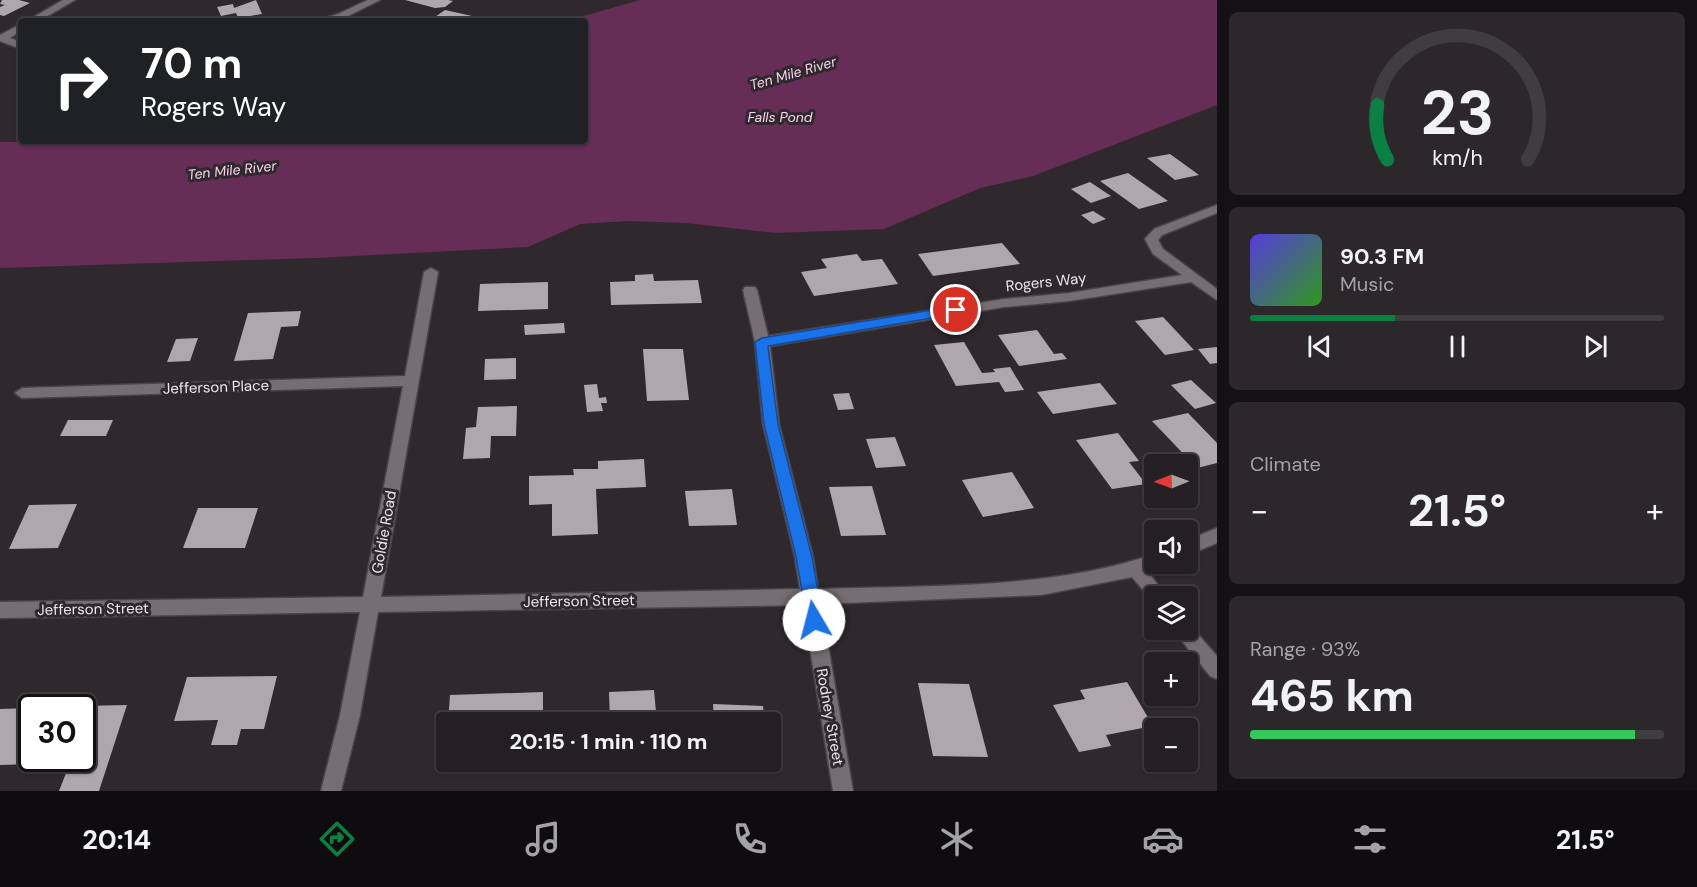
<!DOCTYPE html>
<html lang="en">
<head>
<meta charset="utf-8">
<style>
  :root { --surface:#231f22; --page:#2b272a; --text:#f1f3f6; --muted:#a3a2a5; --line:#403d40; --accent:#0b8043 }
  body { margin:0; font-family:"DM Sans",sans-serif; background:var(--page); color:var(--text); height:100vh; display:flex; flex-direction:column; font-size:22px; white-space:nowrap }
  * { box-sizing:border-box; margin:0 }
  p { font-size:20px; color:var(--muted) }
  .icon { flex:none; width:33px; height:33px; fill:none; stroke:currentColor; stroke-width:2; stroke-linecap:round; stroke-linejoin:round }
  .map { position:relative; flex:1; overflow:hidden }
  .panel { display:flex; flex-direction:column; gap:12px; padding:12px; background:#131113; width:480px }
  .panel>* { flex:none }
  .top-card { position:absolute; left:18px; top:18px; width:570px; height:126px; border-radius:6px; box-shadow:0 2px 4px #0004,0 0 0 2px var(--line); background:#202124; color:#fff; overflow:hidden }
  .needle { width:39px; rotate:269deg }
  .controls { position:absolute; left:1144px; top:454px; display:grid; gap:12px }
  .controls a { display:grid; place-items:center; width:54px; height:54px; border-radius:6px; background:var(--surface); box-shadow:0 2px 4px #0004,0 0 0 2px var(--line); font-size:30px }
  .speed { position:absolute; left:18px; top:694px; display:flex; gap:12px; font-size:30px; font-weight:700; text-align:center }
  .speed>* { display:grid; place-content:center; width:78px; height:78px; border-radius:50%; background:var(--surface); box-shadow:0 2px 4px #0004,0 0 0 2px var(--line); line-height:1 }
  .speed .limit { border:3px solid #111; border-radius:9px; background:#fff; color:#111 }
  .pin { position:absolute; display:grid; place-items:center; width:51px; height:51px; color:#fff; margin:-26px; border:3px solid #fff; border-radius:50%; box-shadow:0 2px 6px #0007 }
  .me { position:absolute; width:66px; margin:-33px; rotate:352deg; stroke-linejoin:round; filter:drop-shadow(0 0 4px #0008) }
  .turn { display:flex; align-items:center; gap:21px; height:126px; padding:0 24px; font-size:27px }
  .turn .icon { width:78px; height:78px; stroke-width:2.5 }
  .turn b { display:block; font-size:42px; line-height:51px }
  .big { font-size:45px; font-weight:700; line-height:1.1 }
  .panel .tile { flex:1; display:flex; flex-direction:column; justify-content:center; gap:9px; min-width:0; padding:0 21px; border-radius:9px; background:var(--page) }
  .panel .dial { align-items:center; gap:0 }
  .dial svg { height:156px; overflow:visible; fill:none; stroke:var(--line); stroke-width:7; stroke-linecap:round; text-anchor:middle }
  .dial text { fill:var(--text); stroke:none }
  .song { display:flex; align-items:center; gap:18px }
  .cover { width:72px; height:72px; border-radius:9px; background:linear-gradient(135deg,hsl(250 70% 55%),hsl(110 70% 35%)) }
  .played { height:6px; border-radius:3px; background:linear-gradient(90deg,var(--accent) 35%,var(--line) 35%) }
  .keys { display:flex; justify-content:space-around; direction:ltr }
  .heat { display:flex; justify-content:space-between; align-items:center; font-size:33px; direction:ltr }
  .charge { height:9px; border-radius:4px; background:linear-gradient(90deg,#34c759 93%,var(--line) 0) }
  .trip { position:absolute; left:436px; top:712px; width:345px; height:60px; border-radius:6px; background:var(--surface); box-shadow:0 2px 4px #0004,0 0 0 2px var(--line); font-weight:700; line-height:60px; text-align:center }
  .menu { display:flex; height:96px; justify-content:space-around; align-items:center; background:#0e0c0e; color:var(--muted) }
  .menu .icon { width:42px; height:42px }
  .menu .on { color:var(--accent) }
  .menu b { font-size:27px; color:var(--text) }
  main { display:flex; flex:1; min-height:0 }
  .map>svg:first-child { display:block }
  .water { fill:#662e56 }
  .building { fill:#afa7ac }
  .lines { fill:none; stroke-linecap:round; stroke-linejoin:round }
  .minor-casing { stroke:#4a4448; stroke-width:3 }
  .minor { fill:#766e73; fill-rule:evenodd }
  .route { fill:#1a73e8; stroke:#114b97; stroke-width:1.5 }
  .labels { text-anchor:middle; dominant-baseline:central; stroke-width:6; stroke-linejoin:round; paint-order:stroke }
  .far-water-label { font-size:14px; font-style:italic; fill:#f8d3ea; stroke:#2f292d }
  .street-label { font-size:15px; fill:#eae6e9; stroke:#2f292d }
</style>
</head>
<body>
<main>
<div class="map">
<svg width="1217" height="791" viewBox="0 0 1217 791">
  <rect width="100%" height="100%" fill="#2f292d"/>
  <path class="water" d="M640 0H1217V105L1033 176 980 188 884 229 775 233 686 223 628 221 580 224 528 247 315 258 0 268V142L585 141V21H566Z"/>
  <path class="building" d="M2 0H19L30 3 4 16 0 15V7L5 5 0 4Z
    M256 0 262 14 238 18 236 13 221 16 217 7 233 4 234 8Z
    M405 0H448L453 1 445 7 435 8Z
    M445 10 472 16 466 21 435 17Z
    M1170 154 1199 175 1175 180 1147 158Z
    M1128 173 1168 201 1139 209 1100 181Z
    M1090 182 1111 196 1091 203 1071 189Z
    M1093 211 1106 219 1093 224 1081 215Z
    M1002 243 1020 264 933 276 918 254Z
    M857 254 862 261 882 259 898 284 814 296 801 272 827 268 821 259Z
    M653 274 654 281 698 280 702 303 611 305 610 282 635 281V275Z
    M548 282V309L478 311 480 284Z
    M301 311 298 326 281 327 273 359 234 361 248 313Z
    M1163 317 1194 350 1165 355 1135 321Z
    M564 323 565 333 525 335 524 325Z
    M1037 330 1054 354 1062 353 1067 359 1019 366 998 335Z
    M198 338 190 361 167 362 176 339Z
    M964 342 982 373 995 372 993 369 1010 367 1024 390 1005 392 999 382 956 386 934 345Z
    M1217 347V363L1210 364 1198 349Z
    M643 349H683L689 400 647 401Z
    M516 358V379L484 380 485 359Z
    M1191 380 1216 403 1195 409 1171 385Z
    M1100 383 1117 404 1053 414 1037 392Z
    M597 384 599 398 606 397 607 403H601L603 411 587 412 584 385Z
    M849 393 854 409 838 410 833 394Z
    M517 406 516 436H491L490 458 463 459 466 428 476 427 478 407Z
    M1188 413 1217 443V463L1197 468 1152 421Z
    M68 420H113L106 436H60Z
    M1118 433 1139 461 1129 462 1146 484 1112 489 1076 440Z
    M895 437 906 466 876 468 866 439Z
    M644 459 646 487 596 489 598 534 552 536V504L529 505V476L574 475 573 469H598V461Z
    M1012 472 1034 508 983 517 962 480Z
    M872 486 886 535 841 536 829 487Z
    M732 489 737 525 689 526 685 491Z
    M77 504 58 548 9 549 29 505Z
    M198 508H258L245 548H183Z
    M277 676 264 729H241L237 745H211L218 720 174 721 187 677Z
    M1127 682 1153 726 1106 735 1111 746 1079 752 1053 705 1085 699 1080 690Z
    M918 683 969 684 988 757 933 756Z
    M654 690 657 723H610L609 692Z
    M543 692V723H448L450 695Z
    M713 704 763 706 765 723H714Z
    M127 705 99 791H59L70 763 0 765V709L32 708V759H82V706Z"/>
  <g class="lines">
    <g class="minor-casing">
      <path id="minor" d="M63 0H75L39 21H27Z
        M368 0H380L344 18 315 21 338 14Z
        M21 24V31L10 38 21 42V49L0 41V35Z
        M1217 205V213L1162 235 1158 240 1163 249 1217 289V300L1191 282 1069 301 1004 307 770 346 779 424 813 557 818 589C931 585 1048 590 1155 554V564H1162L1148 572 1167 597H1155V604L1132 577 1041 595 821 604 853 791H833L803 605 378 612 360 715 341 791H321L340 715 360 612 0 618V602L363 597 403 386 22 398 15 393 22 388 405 376 424 272 431 268 438 272 381 597 800 589 795 557 763 424 755 342 743 290 745 287H755L757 290 768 336 1004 299 1069 293 1182 275 1153 254 1145 239 1154 229Z
        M1217 528V543L1188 555V540Z
        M1188 623 1217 656V679L1210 676 1178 636 1176 630H1188Z"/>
    </g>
    <use href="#minor" class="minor"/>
  </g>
  <path class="route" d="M956 306 963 310 961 313 768 346 778 424 812 557 823 620 820 625 814 627 808 625 796 557 764 424 755 342 762 338Z"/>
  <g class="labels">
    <g class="far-water-label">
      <text transform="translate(793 73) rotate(-16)">Ten Mile River</text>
      <text x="780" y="117">Falls Pond</text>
      <text transform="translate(232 170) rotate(-6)">Ten Mile River</text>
    </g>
    <g class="street-label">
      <text transform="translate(1046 282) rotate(-6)">Rogers Way</text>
      <text transform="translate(216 387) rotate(-2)">Jefferson Place</text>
      <text transform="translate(384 532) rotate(-80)">Goldie Road</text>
      <text transform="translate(579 601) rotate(-1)">Jefferson Street</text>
      <text transform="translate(93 609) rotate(-1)">Jefferson Street</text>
      <text transform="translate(830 717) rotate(80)">Rodney Street</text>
    </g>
  </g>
</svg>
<div class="controls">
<a><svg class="needle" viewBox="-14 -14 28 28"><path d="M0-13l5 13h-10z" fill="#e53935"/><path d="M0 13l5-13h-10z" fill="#a3a2a5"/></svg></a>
<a><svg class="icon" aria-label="sound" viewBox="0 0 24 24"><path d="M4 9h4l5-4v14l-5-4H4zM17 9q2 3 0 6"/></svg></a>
<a><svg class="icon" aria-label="layers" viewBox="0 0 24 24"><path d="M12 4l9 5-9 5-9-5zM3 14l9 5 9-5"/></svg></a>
<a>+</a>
<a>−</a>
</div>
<div class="speed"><div class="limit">30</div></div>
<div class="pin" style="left:956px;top:310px;background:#d93025"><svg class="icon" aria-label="arrive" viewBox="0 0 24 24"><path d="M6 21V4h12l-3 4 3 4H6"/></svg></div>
<svg class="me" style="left:814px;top:620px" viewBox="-20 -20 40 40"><circle r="19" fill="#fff"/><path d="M0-13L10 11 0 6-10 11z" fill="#1a73e8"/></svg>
<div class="trip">20:15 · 1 min · 110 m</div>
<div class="top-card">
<div class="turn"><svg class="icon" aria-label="right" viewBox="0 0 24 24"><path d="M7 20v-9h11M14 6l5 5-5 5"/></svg><div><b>70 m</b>Rogers Way</div></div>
</div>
</div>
<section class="panel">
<div class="tile dial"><svg viewBox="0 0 100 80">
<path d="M14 69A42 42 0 1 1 86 69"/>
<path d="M14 69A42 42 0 0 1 9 41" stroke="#0b8043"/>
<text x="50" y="56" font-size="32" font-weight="700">23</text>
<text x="50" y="72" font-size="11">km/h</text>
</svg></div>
<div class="tile">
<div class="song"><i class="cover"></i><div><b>90.3 FM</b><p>Music</p></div></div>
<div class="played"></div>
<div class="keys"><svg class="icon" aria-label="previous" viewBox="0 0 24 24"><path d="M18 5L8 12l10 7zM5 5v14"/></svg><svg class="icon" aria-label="pause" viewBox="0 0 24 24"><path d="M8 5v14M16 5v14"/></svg><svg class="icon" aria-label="next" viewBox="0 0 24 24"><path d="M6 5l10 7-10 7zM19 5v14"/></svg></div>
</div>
<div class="tile"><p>Climate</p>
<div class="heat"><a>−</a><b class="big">21.5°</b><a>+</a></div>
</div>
<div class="tile"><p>Range · 93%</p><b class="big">465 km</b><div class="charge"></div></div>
</section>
</main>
<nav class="menu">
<b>20:14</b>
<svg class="icon on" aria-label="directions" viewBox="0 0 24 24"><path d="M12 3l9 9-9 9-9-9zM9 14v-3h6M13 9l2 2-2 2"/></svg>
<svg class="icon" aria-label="music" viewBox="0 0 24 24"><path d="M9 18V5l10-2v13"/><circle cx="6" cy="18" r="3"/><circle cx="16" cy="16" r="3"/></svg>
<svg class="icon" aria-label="phone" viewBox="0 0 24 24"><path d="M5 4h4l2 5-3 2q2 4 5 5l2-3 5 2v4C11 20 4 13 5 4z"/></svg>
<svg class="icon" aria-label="climate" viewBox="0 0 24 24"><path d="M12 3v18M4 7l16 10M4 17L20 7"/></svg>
<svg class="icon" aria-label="car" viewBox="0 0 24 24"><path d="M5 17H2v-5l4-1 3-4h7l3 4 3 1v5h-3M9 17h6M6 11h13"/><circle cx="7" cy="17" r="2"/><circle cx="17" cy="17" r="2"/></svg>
<svg class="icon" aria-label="filters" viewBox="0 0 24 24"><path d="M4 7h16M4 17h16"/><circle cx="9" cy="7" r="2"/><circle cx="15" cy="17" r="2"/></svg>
<b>21.5°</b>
</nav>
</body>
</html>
